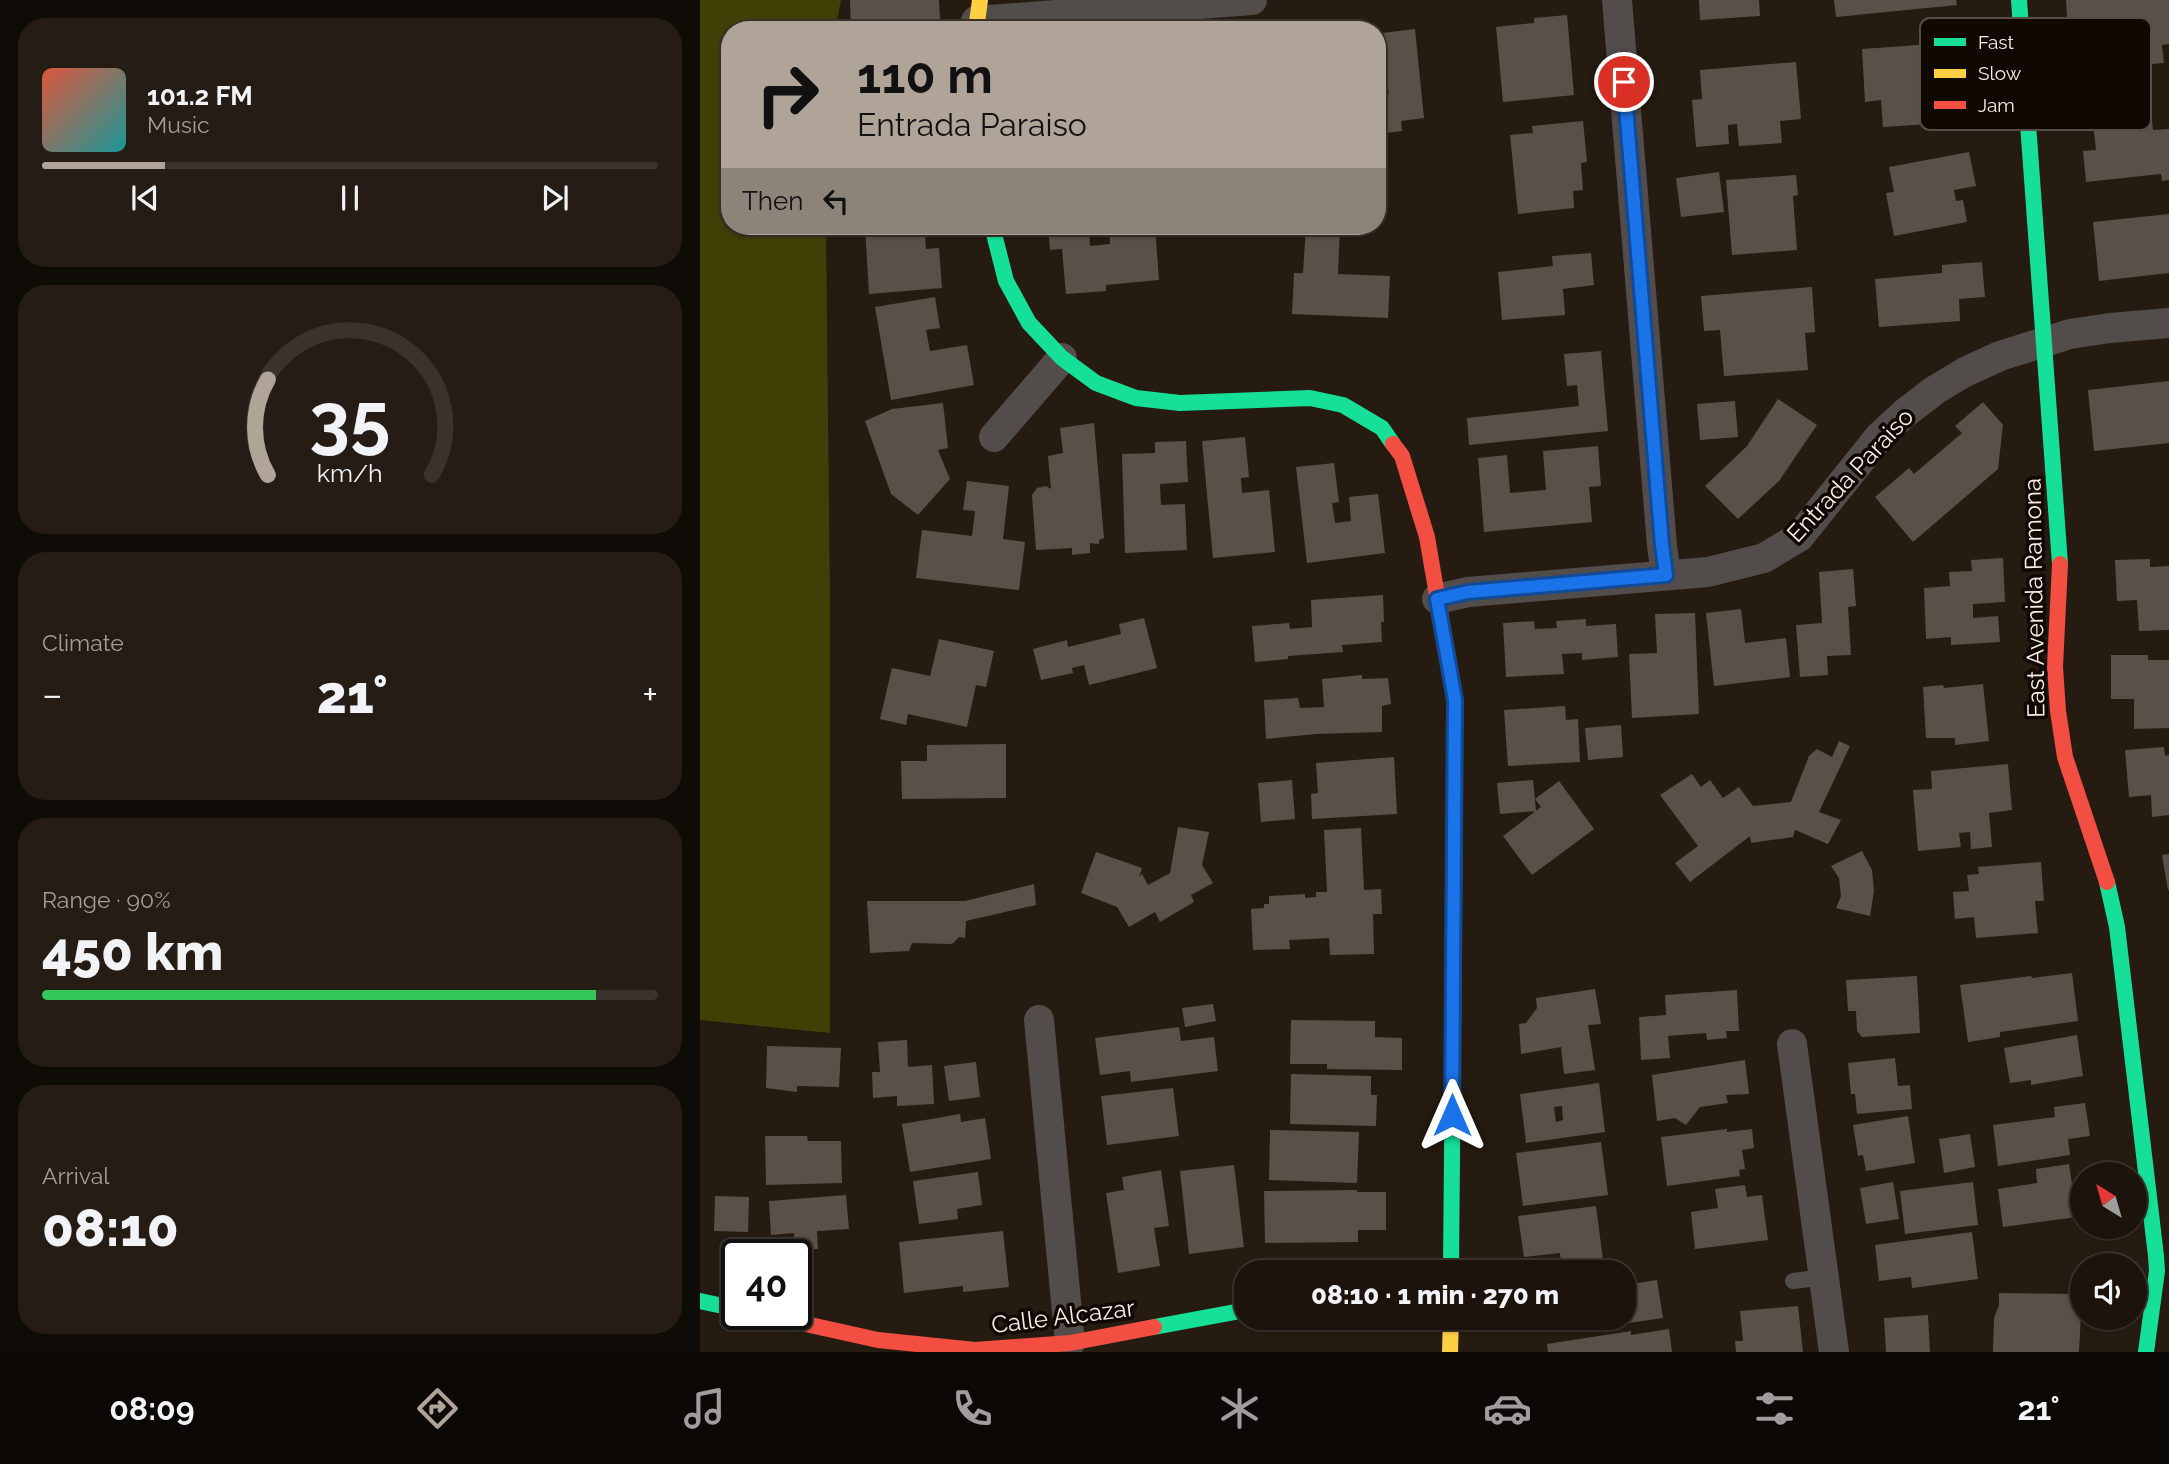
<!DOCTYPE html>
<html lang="en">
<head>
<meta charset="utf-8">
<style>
  :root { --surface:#1c140c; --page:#251d15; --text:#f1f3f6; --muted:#a09e9d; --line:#3a332d; --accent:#b0a498 }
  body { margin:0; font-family:Raleway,sans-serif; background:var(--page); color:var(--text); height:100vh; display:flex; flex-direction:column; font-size:26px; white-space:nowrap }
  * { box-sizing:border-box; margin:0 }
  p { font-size:23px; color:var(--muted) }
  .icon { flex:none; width:38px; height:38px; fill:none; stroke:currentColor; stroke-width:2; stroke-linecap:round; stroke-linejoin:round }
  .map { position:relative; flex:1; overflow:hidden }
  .panel { display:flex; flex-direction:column; gap:18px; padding:18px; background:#0f0b07; width:700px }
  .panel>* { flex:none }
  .guide { position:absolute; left:21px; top:21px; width:665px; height:214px; border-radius:28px; box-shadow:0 2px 5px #0004,0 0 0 2px var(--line); background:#b0a498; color:#111; overflow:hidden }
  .needle { width:46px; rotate:323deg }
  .fabs { position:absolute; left:1370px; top:1162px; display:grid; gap:14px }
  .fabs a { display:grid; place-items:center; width:77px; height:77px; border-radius:50%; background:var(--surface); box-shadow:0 2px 5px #0004,0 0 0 2px var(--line); font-size:35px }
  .speed { position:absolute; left:21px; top:1239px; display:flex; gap:14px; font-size:35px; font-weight:700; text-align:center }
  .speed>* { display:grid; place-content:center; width:91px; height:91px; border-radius:50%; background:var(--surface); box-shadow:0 2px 5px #0004,0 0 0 2px var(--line); line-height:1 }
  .speed .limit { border:4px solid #111; border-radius:10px; background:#fff; color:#111 }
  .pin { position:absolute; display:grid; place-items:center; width:60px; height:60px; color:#fff; margin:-30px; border:4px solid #fff; border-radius:50%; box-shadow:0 2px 7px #0007 }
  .me { position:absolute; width:77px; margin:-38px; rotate:0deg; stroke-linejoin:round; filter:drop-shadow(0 0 5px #0008) }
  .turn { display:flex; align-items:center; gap:24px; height:147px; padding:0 21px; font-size:32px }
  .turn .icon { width:91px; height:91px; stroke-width:2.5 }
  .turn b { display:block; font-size:49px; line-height:60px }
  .then { display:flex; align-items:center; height:66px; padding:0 21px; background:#0003; gap:14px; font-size:26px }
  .big { font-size:52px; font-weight:800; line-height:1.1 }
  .panel .tile { flex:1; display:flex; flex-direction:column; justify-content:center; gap:10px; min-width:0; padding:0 24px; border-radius:28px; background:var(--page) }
  .panel .dial { align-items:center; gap:0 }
  .dial svg { height:182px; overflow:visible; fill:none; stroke:var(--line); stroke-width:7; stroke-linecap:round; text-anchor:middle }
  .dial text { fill:var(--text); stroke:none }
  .song { display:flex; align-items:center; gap:21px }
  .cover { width:84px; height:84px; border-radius:10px; background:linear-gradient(135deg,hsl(10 70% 55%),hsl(180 70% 35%)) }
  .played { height:7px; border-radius:4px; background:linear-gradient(90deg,var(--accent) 20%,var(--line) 20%) }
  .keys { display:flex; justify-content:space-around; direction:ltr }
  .heat { display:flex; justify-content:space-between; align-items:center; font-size:38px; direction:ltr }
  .charge { height:10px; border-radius:5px; background:linear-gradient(90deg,#34c759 90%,var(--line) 0) }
  .trip { position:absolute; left:534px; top:1260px; width:402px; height:70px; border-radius:28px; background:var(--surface); box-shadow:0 2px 5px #0004,0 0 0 2px var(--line); font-weight:800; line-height:70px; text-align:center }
  .dock { display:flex; height:112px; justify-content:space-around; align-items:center; background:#0b0805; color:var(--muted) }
  .dock .icon { width:49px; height:49px }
  .dock .on { color:var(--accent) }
  .dock b { font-size:32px; color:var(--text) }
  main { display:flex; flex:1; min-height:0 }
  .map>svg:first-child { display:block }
  .green { fill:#3f3f06 }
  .building { fill:#5a5048; fill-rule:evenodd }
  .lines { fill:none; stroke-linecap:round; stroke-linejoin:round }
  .lane { stroke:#524c4b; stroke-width:16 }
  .street { stroke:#524c4b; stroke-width:30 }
  .fast { stroke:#16e098; stroke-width:16 }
  .slow { stroke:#ffcf43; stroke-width:16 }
  .jam { stroke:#f24e42; stroke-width:16 }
  .route-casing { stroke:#114b97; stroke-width:18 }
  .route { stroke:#1a73e8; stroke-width:12 }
  .labels { text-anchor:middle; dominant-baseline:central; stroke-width:7; stroke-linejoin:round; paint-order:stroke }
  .street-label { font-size:24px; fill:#faede1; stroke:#100803 }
  .key { fill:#100803; stroke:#564d46; stroke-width:2 }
  .key-label { font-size:19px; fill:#faede1 }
</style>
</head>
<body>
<main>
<section class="panel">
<div class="tile">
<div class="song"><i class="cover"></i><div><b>101.2 FM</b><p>Music</p></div></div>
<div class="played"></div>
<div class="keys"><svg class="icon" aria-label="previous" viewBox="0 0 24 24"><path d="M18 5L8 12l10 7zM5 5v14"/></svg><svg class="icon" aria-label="pause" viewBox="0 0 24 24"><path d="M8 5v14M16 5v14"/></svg><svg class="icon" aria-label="next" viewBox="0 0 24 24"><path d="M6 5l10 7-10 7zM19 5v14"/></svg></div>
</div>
<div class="tile dial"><svg viewBox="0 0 100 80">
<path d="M14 69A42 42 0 1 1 86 69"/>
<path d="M14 69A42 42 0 0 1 14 27" stroke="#b0a498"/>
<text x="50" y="56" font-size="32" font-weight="700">35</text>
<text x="50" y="72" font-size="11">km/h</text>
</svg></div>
<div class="tile"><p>Climate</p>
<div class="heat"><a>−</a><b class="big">21°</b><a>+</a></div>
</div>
<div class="tile"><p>Range · 90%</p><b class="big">450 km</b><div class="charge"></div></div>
<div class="tile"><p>Arrival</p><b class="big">08:10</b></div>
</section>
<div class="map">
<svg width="1469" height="1352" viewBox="0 0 1469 1352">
  <rect width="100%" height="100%" fill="#261b10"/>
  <path class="green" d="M0 0H141L135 30H30V226H126L130 606V1033L0 1020Z"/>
  <path class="building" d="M150 0H239L240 20 210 21V30H151Z
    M999 0H1059L1060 16 1000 20Z
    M1134 0H1256L1257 5 1136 17Z
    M1366 0H1469V44L1462 45 1464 63 1406 68 1403 29 1368 32Z
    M867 15 874 95 803 102 796 27 834 23V18Z
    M715 29 724 118 701 121 702 131 677 134V91L689 94 682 33Z
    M1261 42 1263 80 1242 82 1245 123 1183 127 1181 100 1165 102 1162 49Z
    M1096 62 1101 119 1080 121 1082 143 1039 146 1037 124 1028 125 1029 144 996 147 992 100 1002 99 1000 70Z
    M1450 101 1453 130 1469 129V180L1462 181 1461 174 1386 182 1383 151 1396 150 1391 107Z
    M883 121 887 162 881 163 883 190 873 191 874 208 818 214 810 135 833 133 832 126Z
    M1269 152 1276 186 1254 190 1256 201 1263 200 1267 222 1194 236 1186 193 1194 192 1189 167Z
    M1019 172 1024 212 981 217 976 178Z
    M1096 175 1098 195 1093 196 1097 250 1032 255 1026 180Z
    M1469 214V273L1399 281 1393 222Z
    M165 226H230L231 233 225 234 226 249 239 248 242 288 169 294Z
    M348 226H389L390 246 410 244 409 226H455L459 280 406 285V291L366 294 362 249 350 250Z
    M606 226H640L638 274 690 276 688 318 592 314 594 273H603Z
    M891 253 894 285 863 289 865 315 802 320 798 272 853 266 852 256Z
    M1282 262 1285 297 1259 299 1260 321 1179 327 1175 279 1242 273V265Z
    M1112 287 1115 332 1105 333 1108 370 1024 376 1020 330 1004 331 1001 296Z
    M235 297 240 328 226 330 230 351 267 345 274 385 191 400 175 307Z
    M901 351 908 431 769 445 767 418 879 406 877 385 867 386 864 354Z
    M1469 381V443L1394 451 1388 390Z
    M1078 399 1117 425 1079 481 1038 519 1005 486 1047 446Z
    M1035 401 1038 437 1000 440 997 404Z
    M1283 402 1303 425 1298 469 1213 542 1175 497 1209 468 1214 474 1262 433 1255 426Z
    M243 403 248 448 238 450 250 479 218 515 191 494 165 421 192 409Z
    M394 423 404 538 399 540V544L390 543V553L372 555V548L336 550 332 495 337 488 346 486 351 489 348 456 363 453 360 428Z
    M545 437 549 477 541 478 542 493 569 490 575 552 513 558 502 441Z
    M486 441 488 482 460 484 461 505 485 504 487 550 425 553 422 454 455 453V442Z
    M898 446 901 486 889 487 892 522 784 532 778 458 807 455 810 493 846 490 843 451Z
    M634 463 639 502 632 503 635 523 651 521 649 497 678 494 685 553 607 563 596 467Z
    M267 481 309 486 303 539 325 542 319 590 216 578 222 530 272 536 275 511 263 510Z
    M1303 558 1305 602 1273 604V618L1298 616 1300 642 1251 645V637L1226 639 1224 588 1250 586 1249 572 1272 571 1271 560Z
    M1450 559V567L1469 566V630L1439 631 1437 600 1417 601 1415 560Z
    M1153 569 1156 606 1148 607 1151 655 1127 656 1128 675 1100 677 1096 625 1122 623 1119 572Z
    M683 595 684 622H681L682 642 642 645 643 652 588 656V659L555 662 552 626 589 623 590 629 612 627 611 600Z
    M1041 609 1045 643 1086 638 1090 677 1014 686 1006 613Z
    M995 613 999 714 932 718 929 654 957 653 955 614Z
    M444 618 457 668 389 685 384 665 372 668 373 673 341 680 333 649 367 640 368 647 421 634 419 624Z
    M886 619V626L916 624 918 657 882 660V653L862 654 864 674 806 677 803 623 834 621 835 629 857 628 856 621Z
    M239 639 294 651 286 687 276 685 267 727 208 714 206 725 180 719 192 668 230 676Z
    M1411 655H1448V660H1469V728L1434 729V699H1411Z
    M662 675V679L688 678 691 704 682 706V732L615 734 566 739 564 700 598 698 600 708 624 707 622 679Z
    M1283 684 1289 741 1255 745V738H1226L1223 687 1243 685 1244 688Z
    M865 706 866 720 878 719 880 762 808 766 804 710Z
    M921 725 923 757 888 760 885 728Z
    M1139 741 1150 746 1119 812 1141 820 1128 844 1095 830 1093 837 1051 843 1050 836 990 882 975 863 998 846 960 795 992 774 1001 787 1010 780 1023 798 1039 787 1053 806 1091 802 1109 756 1117 749 1132 757Z
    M306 744V798L202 799 201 761H227V745Z
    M1464 747 1465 756 1469 755V815L1452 817 1451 795 1429 797 1425 750Z
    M694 757 697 814 612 819 611 794 618 793 616 763Z
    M1308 764 1312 810 1289 813 1292 847 1271 849 1270 832 1259 833 1261 847 1218 851 1213 790 1232 789 1231 771Z
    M592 780 595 819 561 822 558 783Z
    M833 780 836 811 800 814 797 783Z
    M859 781 894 829 832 875 803 836 841 807 835 799Z
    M478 827 509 832 502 865 513 883 491 895 494 902 460 922 455 912 429 927 417 907 381 893 396 852 442 868 439 877 442 874 448 885 470 873Z
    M661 828 664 890 681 889 682 914H673L674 954 630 955 629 938 589 940 590 949 553 950 551 909 564 908V904H569V896L605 894V898L616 897V892H627L624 830Z
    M1162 851 1172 870 1174 891 1170 916 1136 908 1141 896 1139 878 1131 866Z
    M1469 854V890H1468L1462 855Z
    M1341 862 1344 901H1335L1338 933 1276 938 1274 917 1255 919 1253 892 1269 891 1267 875 1279 874 1278 867Z
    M334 884 336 905 266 921 265 938 259 937 252 944 212 943 209 951 170 953 167 901H265Z
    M1372 973 1378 1021 1300 1032V1037L1268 1042 1260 985 1331 976 1332 978Z
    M1217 976 1220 1033 1162 1037 1157 1031 1156 1011H1148L1146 980Z
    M895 989 901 1024 888 1025 895 1070 864 1074 861 1047 821 1054 819 1024 826 1023 837 1008 836 998Z
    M1037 990 1039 1031H1026L1027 1038 1007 1040 1006 1033 968 1036 970 1058 941 1060 939 1017 966 1015 965 995Z
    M513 1004 516 1021 485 1027 482 1008Z
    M591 1020 675 1021V1037L702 1038V1070L627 1069V1064H590Z
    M479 1027 481 1041 514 1037 518 1071 431 1082 430 1071 400 1075 395 1038Z
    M1377 1035 1383 1076 1331 1085V1080L1310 1083 1304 1048Z
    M207 1040 208 1067 232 1065 234 1104 197 1106V1096L173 1098 172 1072H180L178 1042Z
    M67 1046 141 1048 139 1087 97 1086V1092L66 1088Z
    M1195 1058 1198 1086 1210 1085 1212 1109 1157 1114 1155 1094H1151L1148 1063Z
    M1045 1060 1049 1094 1026 1095 1028 1103 1000 1107 986 1125 975 1118 957 1121 952 1075Z
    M276 1062 280 1097 249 1101 244 1066Z
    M591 1074 671 1076V1095H677L676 1126 590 1124Z
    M899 1083 905 1132 826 1143 820 1094ZM862 1106 863 1120 856 1122 854 1107Z
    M473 1088 479 1136 407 1145 401 1096Z
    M1385 1103 1390 1136 1368 1139 1370 1155 1298 1166 1293 1125 1355 1117 1354 1107Z
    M260 1114 261 1122 285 1118 291 1159 210 1172 202 1124Z
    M1208 1116 1215 1163 1166 1171 1163 1155 1158 1156 1153 1125Z
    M1027 1129V1132L1052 1129 1054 1148 1042 1150 1045 1169 1039 1170 1040 1176 967 1186 961 1137Z
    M570 1130 659 1132 657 1183 569 1180Z
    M1270 1134 1275 1167 1244 1173 1239 1139Z
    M65 1136H107L108 1141H141L142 1183 66 1185Z
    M901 1142 908 1195 823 1206 816 1153Z
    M1369 1164 1377 1217 1303 1227 1298 1189 1337 1183 1336 1169Z
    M534 1165 544 1247 489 1254 480 1171Z
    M461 1170 469 1226 454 1228 460 1266 418 1273 406 1193 424 1190 422 1177Z
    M278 1172 282 1205 257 1209 258 1219 219 1224 213 1181Z
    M1193 1182 1199 1219 1166 1224 1160 1188Z
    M1273 1182 1278 1225 1205 1234 1200 1191Z
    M1045 1185 1047 1197 1062 1195 1068 1240 995 1249 991 1212 1018 1208 1015 1189Z
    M657 1190V1192H686V1230H658V1242L565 1243 564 1191Z
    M146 1195 149 1229 117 1231 118 1249 95 1251 94 1233 71 1235 69 1201Z
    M15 1196 49 1197 48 1232 14 1231Z
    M896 1206 903 1260 861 1265 860 1253 824 1257 818 1216Z
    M303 1231 309 1287 263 1292V1286L204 1293 199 1242Z
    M1272 1232 1278 1279 1212 1288 1211 1277 1179 1281 1175 1245Z
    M957 1280 963 1318 929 1323 924 1285Z
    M1299 1293 1382 1294 1379 1352H1293L1294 1318 1299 1305Z
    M1098 1306 1103 1352H1036L1035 1341H1043L1040 1311Z
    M1228 1315 1230 1352H1186L1184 1318Z
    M969 1329 972 1352H848L847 1344 931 1331V1335Z"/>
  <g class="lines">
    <path class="lane" d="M1093 1281 1124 1277"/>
    <path class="street" d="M917 0 962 546 966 575
      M276 21 552 0
      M294 437 362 358
      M737 599 768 592 1008 572 1064 558 1099 537 1180 436 1205 413 1235 390 1265 372 1300 356 1370 334 1410 328 1469 323
      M339 1020 370 1343
      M1092 1044 1134 1352"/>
    <path class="fast" d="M1319 0 1360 564
      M292 226 306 281 329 323 362 358 396 383 436 398 480 403 610 398 643 405 682 428 693 444
      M1407 882 1417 927 1456 1256 1457 1271 1446 1352
      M751 1272 754 914
      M0 1301 37 1309
      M454 1327 546 1310"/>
    <path class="slow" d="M276 30 280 0
      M750 1352 751 1318"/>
    <path class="jam" d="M693 444 702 456 727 537 755 700 754 914
      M1360 564 1355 667 1358 711 1365 757 1407 882
      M61 1314 178 1340 275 1350 370 1343 454 1327"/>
  </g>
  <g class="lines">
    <g class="route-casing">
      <path id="route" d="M752 1115 755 700 737 599 768 592 966 575 962 545 924 82"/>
    </g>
    <use href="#route" class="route"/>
  </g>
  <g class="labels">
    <g class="street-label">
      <text transform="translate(1150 475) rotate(-47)">Entrada Paraiso</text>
      <text transform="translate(1334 598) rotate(-91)">East Avenida Ramona</text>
      <text transform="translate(363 1316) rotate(-7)">Calle Alcazar</text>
    </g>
  </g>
  <rect x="1220" y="18" width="231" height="112" rx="10" class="key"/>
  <rect x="1234" y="38" width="32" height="8" fill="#16e098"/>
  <rect x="1234" y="69" width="32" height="9" fill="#ffcf43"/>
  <rect x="1234" y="101" width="32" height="8" fill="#f24e42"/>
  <g class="key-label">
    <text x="1278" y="49">Fast</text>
    <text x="1278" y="80">Slow</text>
    <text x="1278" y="112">Jam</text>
  </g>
</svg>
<div class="fabs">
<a><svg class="needle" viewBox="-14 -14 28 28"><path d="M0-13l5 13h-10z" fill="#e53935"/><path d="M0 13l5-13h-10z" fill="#a09e9d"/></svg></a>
<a><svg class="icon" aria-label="sound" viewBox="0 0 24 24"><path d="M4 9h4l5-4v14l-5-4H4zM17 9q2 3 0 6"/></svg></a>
</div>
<div class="speed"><div class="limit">40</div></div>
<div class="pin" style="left:924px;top:82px;background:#d93025"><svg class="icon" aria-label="arrive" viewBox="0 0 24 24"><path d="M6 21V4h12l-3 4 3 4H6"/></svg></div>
<svg class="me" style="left:752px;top:1115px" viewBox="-20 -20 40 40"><path d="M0-17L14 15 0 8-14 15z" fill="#1a73e8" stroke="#fff" stroke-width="4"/></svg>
<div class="trip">08:10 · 1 min · 270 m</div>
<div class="guide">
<div class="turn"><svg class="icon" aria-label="right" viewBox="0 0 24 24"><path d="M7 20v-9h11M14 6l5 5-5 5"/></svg><div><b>110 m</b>Entrada Paraiso</div></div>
<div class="then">Then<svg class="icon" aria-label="left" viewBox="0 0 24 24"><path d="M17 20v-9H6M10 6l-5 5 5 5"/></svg></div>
</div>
</div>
</main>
<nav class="dock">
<b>08:09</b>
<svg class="icon on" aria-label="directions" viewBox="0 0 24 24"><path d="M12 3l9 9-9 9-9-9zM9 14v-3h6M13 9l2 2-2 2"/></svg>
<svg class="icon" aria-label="music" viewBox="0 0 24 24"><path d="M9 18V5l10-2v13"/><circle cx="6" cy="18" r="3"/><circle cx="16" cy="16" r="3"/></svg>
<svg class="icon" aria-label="phone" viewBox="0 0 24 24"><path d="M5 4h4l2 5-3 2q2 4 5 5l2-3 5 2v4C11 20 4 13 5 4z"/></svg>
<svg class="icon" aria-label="climate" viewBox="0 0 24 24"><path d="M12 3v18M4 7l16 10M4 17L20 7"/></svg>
<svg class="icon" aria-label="car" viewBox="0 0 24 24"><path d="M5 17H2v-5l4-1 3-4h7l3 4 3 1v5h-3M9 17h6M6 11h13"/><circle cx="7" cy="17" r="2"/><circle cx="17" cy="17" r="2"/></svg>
<svg class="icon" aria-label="filters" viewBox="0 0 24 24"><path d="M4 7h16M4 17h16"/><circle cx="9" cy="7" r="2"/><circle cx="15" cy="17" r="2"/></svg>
<b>21°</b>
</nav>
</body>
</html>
